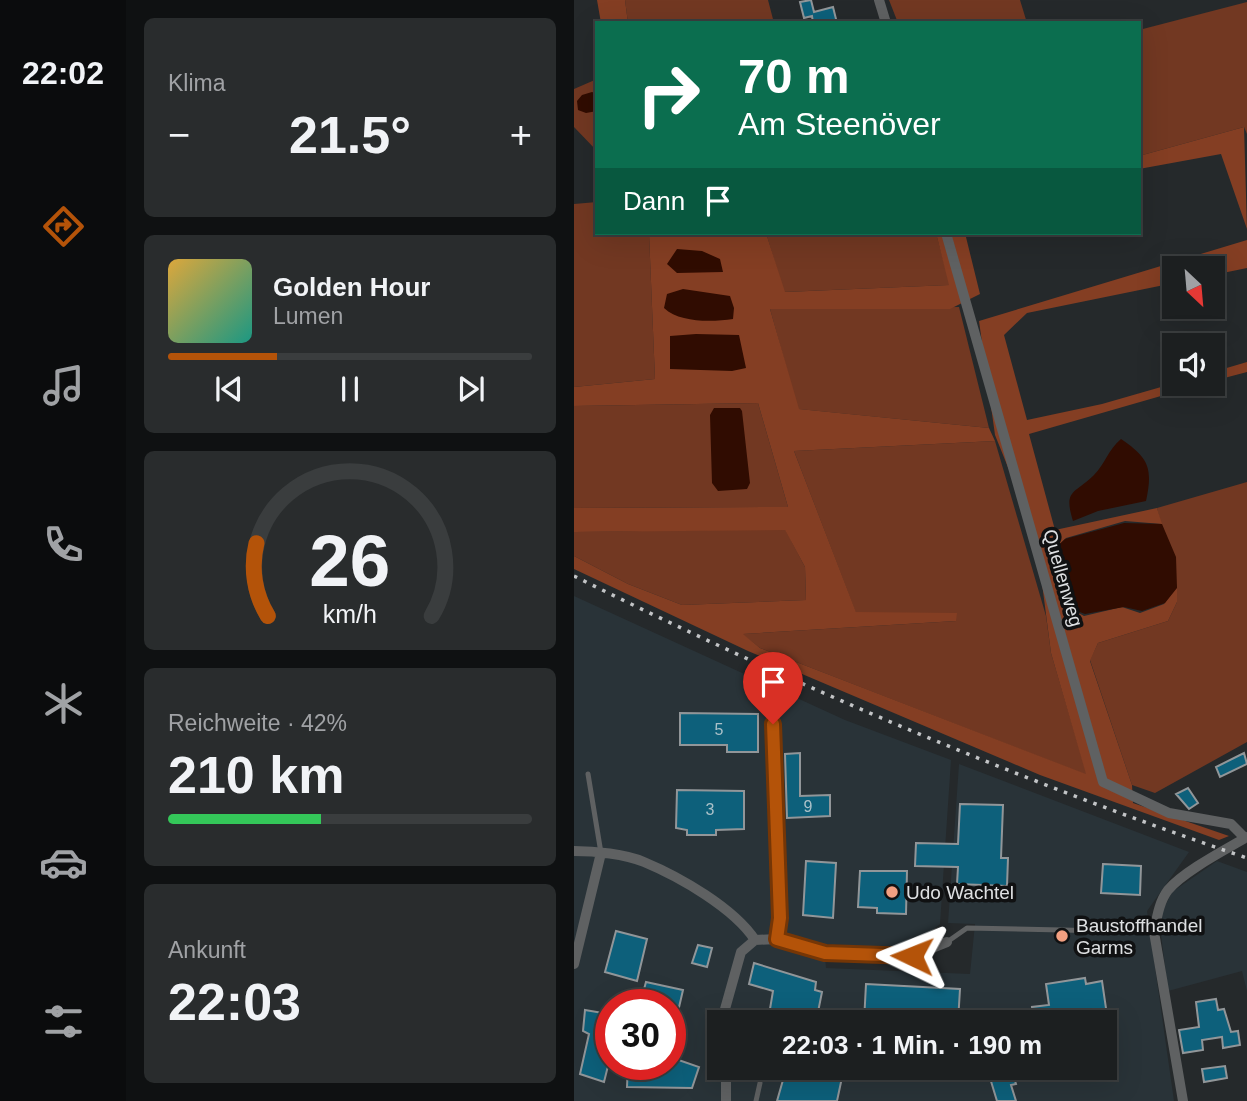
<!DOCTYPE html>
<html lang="de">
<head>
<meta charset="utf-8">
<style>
  :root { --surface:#1c1f20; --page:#292c2d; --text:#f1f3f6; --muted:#a0a2a5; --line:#3a3d3e; --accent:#b45309 }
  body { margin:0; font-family:Helvetica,sans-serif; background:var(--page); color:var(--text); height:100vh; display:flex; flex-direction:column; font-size:26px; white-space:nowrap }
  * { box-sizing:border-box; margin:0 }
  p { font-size:23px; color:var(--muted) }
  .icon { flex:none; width:38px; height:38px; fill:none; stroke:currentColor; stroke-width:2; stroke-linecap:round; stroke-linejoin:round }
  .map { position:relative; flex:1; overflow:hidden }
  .details { display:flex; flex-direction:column; gap:18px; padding:18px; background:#0f1112; width:448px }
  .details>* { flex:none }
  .hud { position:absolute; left:21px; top:21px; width:546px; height:214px; border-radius:0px; box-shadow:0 7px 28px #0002,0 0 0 2px var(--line); background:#0b6e4f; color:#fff; overflow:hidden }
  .needle { width:46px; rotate:154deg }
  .buttons { position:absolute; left:588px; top:256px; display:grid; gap:14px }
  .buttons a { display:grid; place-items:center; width:63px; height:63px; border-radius:0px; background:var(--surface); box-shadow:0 7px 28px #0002,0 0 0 2px var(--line); font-size:35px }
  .speed { position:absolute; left:21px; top:989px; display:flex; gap:14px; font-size:35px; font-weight:700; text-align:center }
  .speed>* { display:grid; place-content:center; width:91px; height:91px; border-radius:50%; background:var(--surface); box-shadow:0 7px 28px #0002,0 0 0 2px var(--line); line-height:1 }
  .speed .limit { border:10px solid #d22; background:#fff; color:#111 }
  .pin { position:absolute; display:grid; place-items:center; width:60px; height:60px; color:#fff; margin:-72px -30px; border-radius:50% 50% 50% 0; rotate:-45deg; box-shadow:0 0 7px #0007 }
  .pin .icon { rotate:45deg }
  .me { position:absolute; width:77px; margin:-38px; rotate:272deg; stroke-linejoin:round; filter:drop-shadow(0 0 5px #0008) }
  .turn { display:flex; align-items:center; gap:24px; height:147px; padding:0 28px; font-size:32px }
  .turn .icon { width:91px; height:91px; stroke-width:2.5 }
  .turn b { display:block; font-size:49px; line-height:60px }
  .then { display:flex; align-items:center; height:66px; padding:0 28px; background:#0003; gap:14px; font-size:26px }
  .big { font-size:52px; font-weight:600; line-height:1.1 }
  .details .widget { flex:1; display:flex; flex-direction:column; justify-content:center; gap:10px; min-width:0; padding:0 24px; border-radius:10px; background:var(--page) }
  .details .dial { align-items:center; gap:0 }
  .dial svg { height:182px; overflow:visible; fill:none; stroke:var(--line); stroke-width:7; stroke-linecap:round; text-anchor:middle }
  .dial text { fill:var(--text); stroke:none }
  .song { display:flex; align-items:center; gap:21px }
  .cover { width:84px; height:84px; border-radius:10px; background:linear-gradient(135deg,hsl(40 70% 55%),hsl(170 70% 35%)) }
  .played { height:7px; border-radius:4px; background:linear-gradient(90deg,var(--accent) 30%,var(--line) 30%) }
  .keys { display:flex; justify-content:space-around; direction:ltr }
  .heat { display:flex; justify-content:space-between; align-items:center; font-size:38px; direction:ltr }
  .charge { height:10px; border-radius:5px; background:linear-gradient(90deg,#34c759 42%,var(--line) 0) }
  .trip { position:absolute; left:133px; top:1010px; width:410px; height:70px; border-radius:0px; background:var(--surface); box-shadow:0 7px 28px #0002,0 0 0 2px var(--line); font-weight:600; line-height:70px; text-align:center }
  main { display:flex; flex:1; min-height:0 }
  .tabs { display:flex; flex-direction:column; width:126px; justify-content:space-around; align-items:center; background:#0b0c0d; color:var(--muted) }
  .tabs .icon { width:49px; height:49px }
  .tabs .active { color:var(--accent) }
  .tabs b { font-size:32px; color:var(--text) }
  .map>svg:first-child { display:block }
  .built { fill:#293338; fill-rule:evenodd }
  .green { fill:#723822 }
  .forest { fill:#843e23 }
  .water { fill:#300c01 }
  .building { fill:#0d607b; stroke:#919699; stroke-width:2 }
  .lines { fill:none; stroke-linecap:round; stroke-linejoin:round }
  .service { stroke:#5f6162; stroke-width:5 }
  .minor { stroke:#5f6162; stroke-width:10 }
  .rail { stroke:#c2c4c6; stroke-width:3.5; stroke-dasharray:3.5 7; stroke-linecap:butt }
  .route-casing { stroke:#753606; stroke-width:18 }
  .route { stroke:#b45309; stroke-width:12 }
  .poi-dot { fill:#f3a081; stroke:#101112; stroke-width:2.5 }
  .labels { text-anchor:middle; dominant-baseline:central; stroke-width:7; stroke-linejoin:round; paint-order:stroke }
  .number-label { font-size:16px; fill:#aac0c8 }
  .street-label { font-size:19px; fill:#dee0e2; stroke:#101112 }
  .poi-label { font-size:19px; fill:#dee0e2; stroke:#101112; text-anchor:start }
</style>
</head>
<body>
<main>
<nav class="tabs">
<b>22:02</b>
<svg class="icon active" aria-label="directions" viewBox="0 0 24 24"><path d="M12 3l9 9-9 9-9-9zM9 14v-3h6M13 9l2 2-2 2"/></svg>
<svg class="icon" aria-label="music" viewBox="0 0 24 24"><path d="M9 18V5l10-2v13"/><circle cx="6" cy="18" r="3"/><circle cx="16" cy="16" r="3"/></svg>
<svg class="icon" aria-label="phone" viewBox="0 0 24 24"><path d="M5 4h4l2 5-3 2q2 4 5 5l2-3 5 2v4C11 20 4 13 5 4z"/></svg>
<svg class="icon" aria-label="climate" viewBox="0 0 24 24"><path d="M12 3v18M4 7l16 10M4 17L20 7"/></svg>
<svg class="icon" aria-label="car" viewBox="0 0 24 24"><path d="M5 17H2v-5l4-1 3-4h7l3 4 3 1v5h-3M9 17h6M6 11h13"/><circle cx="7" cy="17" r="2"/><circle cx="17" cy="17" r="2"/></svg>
<svg class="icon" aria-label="filters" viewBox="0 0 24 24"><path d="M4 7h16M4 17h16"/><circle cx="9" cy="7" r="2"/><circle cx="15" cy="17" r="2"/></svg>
</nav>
<section class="details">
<div class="widget"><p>Klima</p>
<div class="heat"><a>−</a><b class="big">21.5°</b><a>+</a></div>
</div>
<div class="widget">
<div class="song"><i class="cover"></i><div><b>Golden Hour</b><p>Lumen</p></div></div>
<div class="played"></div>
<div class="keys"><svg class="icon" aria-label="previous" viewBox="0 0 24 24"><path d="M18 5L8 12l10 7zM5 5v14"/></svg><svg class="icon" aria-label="pause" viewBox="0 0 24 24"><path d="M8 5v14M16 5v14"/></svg><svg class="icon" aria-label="next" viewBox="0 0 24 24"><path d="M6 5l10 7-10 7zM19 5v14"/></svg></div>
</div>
<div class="widget dial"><svg viewBox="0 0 100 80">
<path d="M14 69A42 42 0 1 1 86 69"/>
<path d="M14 69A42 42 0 0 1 9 37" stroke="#b45309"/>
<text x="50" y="56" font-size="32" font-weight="700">26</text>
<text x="50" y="72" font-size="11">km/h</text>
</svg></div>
<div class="widget"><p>Reichweite · 42%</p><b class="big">210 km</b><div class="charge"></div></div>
<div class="widget"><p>Ankunft</p><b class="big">22:03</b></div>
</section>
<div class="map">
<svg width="673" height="1101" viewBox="0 0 673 1101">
  <rect width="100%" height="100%" fill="#25292b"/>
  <path class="built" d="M0 596 271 720 377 760 366 924 336 948 250 944 252 968 396 974 401 924 374 923 385 764 615 852 573 911 600 1101H0ZM37 1004H96V1064H37ZM145 1022H530V1068H145Z
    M643 861 673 872V991L668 971 594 991 585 918 598 892Z"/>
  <path class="green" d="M51 0H194L200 23H54Z
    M315 0H446L453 23H324Z
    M673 2V134L670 127 565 156V30Z
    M23 79V151L0 127V89Z
    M23 202V233H75L81 379 0 387V204Z
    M192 233H362L376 285 210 292Z
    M385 307 415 428 224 409 196 309Z
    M184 403 214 507 0 508V406Z
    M421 441 472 616 477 653 513 775 186 648 168 634 382 621V613H282L220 451Z
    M673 482V742L581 793 558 785 516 660 524 643 594 621 603 602V588L583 508Z
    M211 529 231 567 232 600 108 605 54 584 0 556V532Z"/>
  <path class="forest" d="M23 0H51L54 23H27Z
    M670 127 673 229 647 154 565 169V156Z
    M75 233H192L211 292 375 285 362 233H391L406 294 376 309H196L225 409 415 428 421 441 220 451 282 612 383 613 382 621 169 634 186 648 512 774 477 653 462 537 421 435 405 321 673 240V268L639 275V268H600V283L453 313 430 335 453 420 528 404 601 383H632L455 434 481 530 583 508 588 524 551 521 492 538 476 554 492 606 510 616 548 607 566 613 590 604 603 586V602L594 621 524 643 516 661 558 785 559 803 655 836 645 840 466 775 174 651 0 569V556L54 584 108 605 232 600 231 567 211 530 0 532V508L214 507 184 403 0 406V387L81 379Z
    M673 362V372L639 381V372Z"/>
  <path class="water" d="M18 92 23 94V111L12 113 4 110 3 101 8 95Z
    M103 249 128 251 146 259 149 272 103 273 93 264Z
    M109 289 156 296 160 308 159 319C138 322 106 323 90 308L93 294Z
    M122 334 165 335 172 368 158 371 96 369V336Z
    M140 408H166L168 411 176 483 173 489 144 491 138 483 136 415Z
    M547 439C575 458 579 468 572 501L524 511 499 521C489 489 501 494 520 475 531 464 534 450 547 439Z
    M550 523 588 524 602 557 603 588 591 603 568 611 550 607 511 614 492 607 476 553 491 539Z"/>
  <path class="building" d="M237 0 240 12 259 7 263 23H239L238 16 230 18 226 2Z
    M106 713 184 714V752H153V745H106Z
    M226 753V796L256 795V816L213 818 211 754Z
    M670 753 673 764 646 777 642 767Z
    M614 788 624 803 615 809 602 794Z
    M103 790 170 791V829L142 830V835H113V830L102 828Z
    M386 804 429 805 427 858H434L433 886 383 884 384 867 341 866 342 843 384 844Z
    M232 861 262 863 259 918 229 915Z
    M529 864 567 866 566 895 527 893Z
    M286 871H333L332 914 303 913V908L284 907Z
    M42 931 73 939 63 981 31 972Z
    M124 945 138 948 133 967 118 963Z
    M180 963 242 982 241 990 248 992 242 1022H224L195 1015 199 991 175 984Z
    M511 978 512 984 528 981 534 1022H518V1018L478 1022 477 1015 459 1017 458 1007 475 1005 472 984Z
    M72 982 109 990 100 1029H96V1004H66Z
    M292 984 386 989 384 1022H290Z
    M642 999 644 1010 650 1009 657 1032 664 1031 666 1045 649 1048 648 1037 628 1040 629 1050 609 1053 605 1030 625 1027 622 1002Z
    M11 1010 35 1014 29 1038 37 1039V1054L30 1082 6 1074 15 1034 9 1031Z
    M96 1057 125 1067 118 1088 53 1087 54 1064H96Z
    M651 1066 653 1078 630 1082 628 1069Z
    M172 1068H270L263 1101H203L209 1080 171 1071Z
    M438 1071 442 1084 437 1085 442 1101H423L416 1078Z"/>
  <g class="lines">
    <path class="service" d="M14 774 27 853
      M373 942 393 928 580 932
      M182 1101 186 1083"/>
    <path class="minor" d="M305 0 312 23
      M372 233 529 782 595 813 657 824 671 838
      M199 724 206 918 203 939
      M0 851C21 851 51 854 70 862 106 877 160 908 181 940L203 939 251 953 338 956 373 942
      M0 964 27 853
      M151 1022V1009L167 952 181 940
      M152 1068V1101
      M609 1101 580 932C583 917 585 902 594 890 610 871 651 850 673 837"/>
    <path class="rail" d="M0 576C217 684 443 780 673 858"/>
  </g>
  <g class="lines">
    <g class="route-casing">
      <path id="route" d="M199 724 206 918 203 939 251 953 338 956"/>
    </g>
    <use href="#route" class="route"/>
  </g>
  <g class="poi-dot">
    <circle cx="318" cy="892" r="7"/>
    <circle cx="488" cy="936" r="7"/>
  </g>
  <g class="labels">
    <g class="number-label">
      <text x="145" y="729">5</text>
      <text x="234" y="806">9</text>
      <text x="136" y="809">3</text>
    </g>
    <g class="street-label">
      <text transform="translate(489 578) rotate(74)">Quellenweg</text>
    </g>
    <g class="poi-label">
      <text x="332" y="892">Udo Wachtel</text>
      <text x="502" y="925">Baustoffhandel<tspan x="502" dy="22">Garms</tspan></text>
    </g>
  </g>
</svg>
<div class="buttons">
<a><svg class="needle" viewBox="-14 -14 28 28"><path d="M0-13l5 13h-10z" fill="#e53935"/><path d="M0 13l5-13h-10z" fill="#a0a2a5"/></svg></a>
<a><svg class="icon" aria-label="sound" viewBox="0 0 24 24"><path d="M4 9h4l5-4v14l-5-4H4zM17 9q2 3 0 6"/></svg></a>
</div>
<div class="speed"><div class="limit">30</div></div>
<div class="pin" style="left:199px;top:724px;background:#d93025"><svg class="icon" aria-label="arrive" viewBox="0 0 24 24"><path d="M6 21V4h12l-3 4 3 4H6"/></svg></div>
<svg class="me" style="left:338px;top:956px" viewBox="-20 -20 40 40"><path d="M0-17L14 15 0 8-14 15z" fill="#b45309" stroke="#fff" stroke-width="4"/></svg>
<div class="trip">22:03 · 1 Min. · 190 m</div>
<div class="hud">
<div class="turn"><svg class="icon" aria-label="right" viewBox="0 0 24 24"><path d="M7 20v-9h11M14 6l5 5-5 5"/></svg><div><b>70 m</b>Am Steenöver</div></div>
<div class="then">Dann<svg class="icon" aria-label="arrive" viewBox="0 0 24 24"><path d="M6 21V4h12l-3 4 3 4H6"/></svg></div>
</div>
</div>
</main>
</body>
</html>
